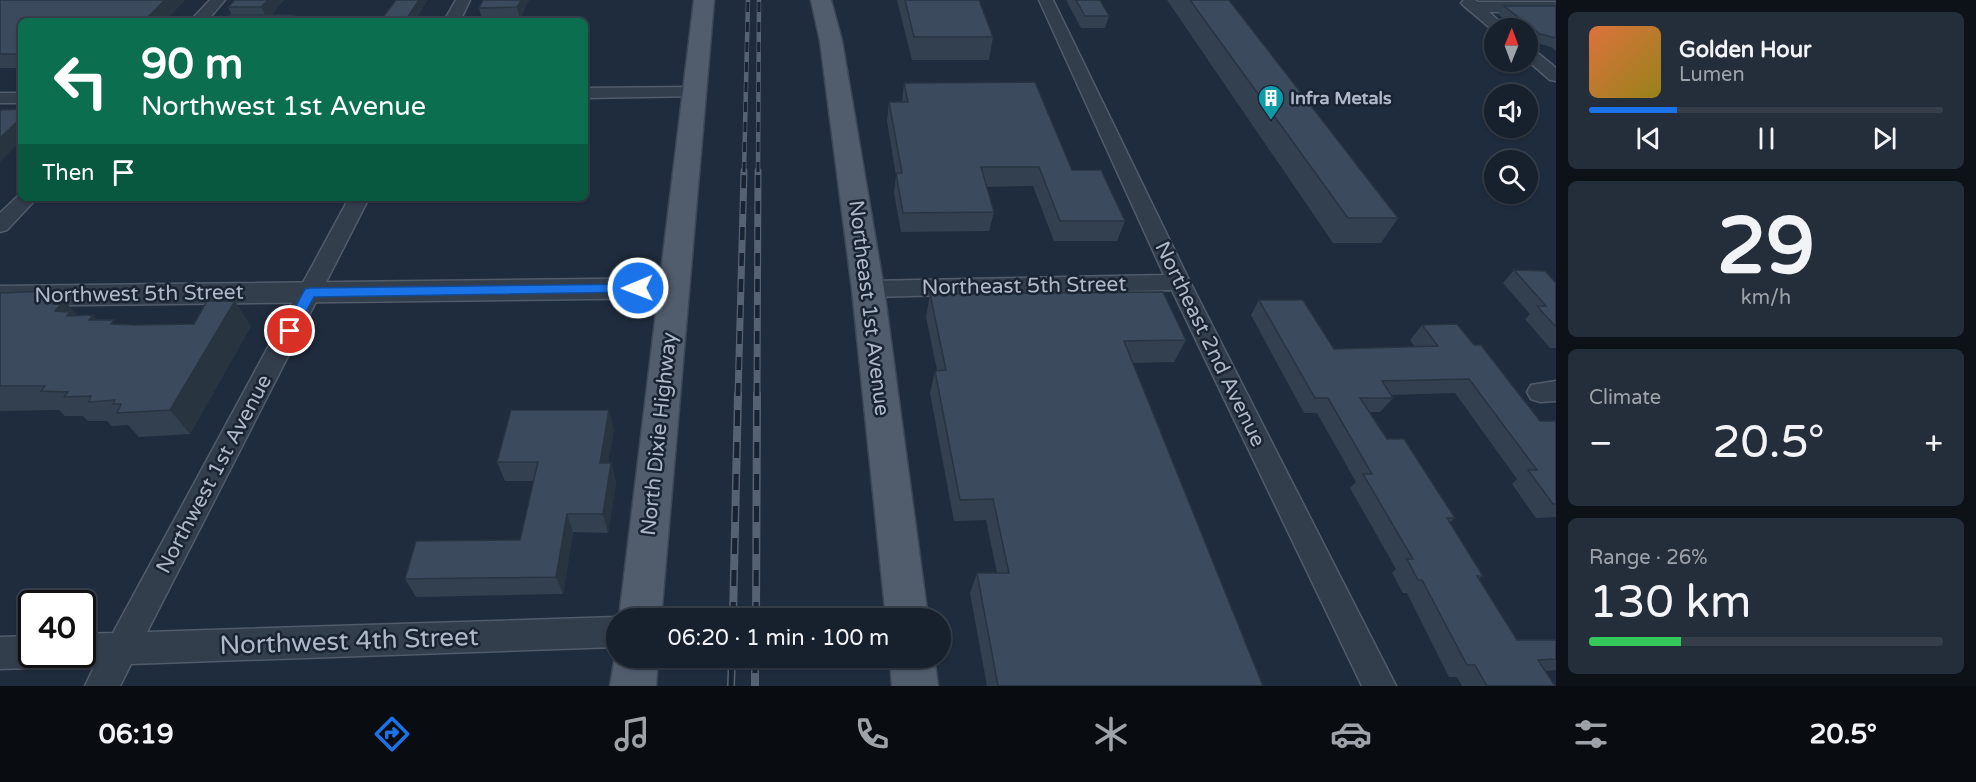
<!DOCTYPE html>
<html lang="en">
<head>
<meta charset="utf-8">
<style>
  :root { --surface:#17212e; --page:#242e3a; --text:#f1f3f6; --muted:#9ea3aa; --line:#363e4a; --accent:#1a73e8 }
  body { margin:0; font-family:"Varela Round",sans-serif; background:var(--page); color:var(--text); height:100vh; display:flex; flex-direction:column; font-size:22px; white-space:nowrap }
  * { box-sizing:border-box; margin:0 }
  p { font-size:20px; color:var(--muted) }
  .icon { flex:none; width:33px; height:33px; fill:none; stroke:currentColor; stroke-width:2; stroke-linecap:round; stroke-linejoin:round }
  .map { position:relative; flex:1; overflow:hidden }
  .drawer { display:flex; flex-direction:column; gap:12px; padding:12px; background:#0d1219; width:420px }
  .drawer>* { flex:none }
  .guide { position:absolute; left:18px; top:18px; width:570px; height:183px; border-radius:9px; box-shadow:0 2px 4px #0004,0 0 0 2px var(--line); background:#0b6e4f; color:#fff; overflow:hidden }
  .needle { width:39px; rotate:1deg }
  .fabs { position:absolute; left:1484px; top:18px; display:grid; gap:12px }
  .fabs a { display:grid; place-items:center; width:54px; height:54px; border-radius:50%; background:var(--surface); box-shadow:0 2px 4px #0004,0 0 0 2px var(--line); font-size:30px }
  .speed { position:absolute; left:18px; top:590px; display:flex; gap:12px; font-size:30px; font-weight:700; text-align:center }
  .speed>* { display:grid; place-content:center; width:78px; height:78px; border-radius:50%; background:var(--surface); box-shadow:0 2px 4px #0004,0 0 0 2px var(--line); line-height:1 }
  .speed .limit { border:3px solid #111; border-radius:9px; background:#fff; color:#111 }
  .pin { position:absolute; display:grid; place-items:center; width:51px; height:51px; color:#fff; margin:-26px; border:3px solid #fff; border-radius:50%; box-shadow:0 2px 6px #0007 }
  .me { position:absolute; width:66px; margin:-33px; rotate:269deg; stroke-linejoin:round; filter:drop-shadow(0 0 4px #0008) }
  .turn { display:flex; align-items:center; gap:21px; height:126px; padding:0 24px; font-size:27px }
  .turn .icon { width:78px; height:78px; stroke-width:2.5 }
  .turn b { display:block; font-size:42px; line-height:51px }
  .then { display:flex; align-items:center; height:57px; padding:0 24px; background:#0003; gap:12px; font-size:22px }
  .big { font-size:45px; font-weight:600; line-height:1.1 }
  .drawer .widget { flex:1; display:flex; flex-direction:column; justify-content:center; gap:9px; min-width:0; padding:0 21px; border-radius:9px; background:var(--page) }
  .drawer .dial { align-items:center; gap:0 }
  .dial b { font-size:78px; line-height:1 }
  .song { display:flex; align-items:center; gap:18px }
  .cover { width:72px; height:72px; border-radius:9px; background:linear-gradient(135deg,hsl(20 70% 55%),hsl(50 70% 35%)) }
  .played { height:6px; border-radius:3px; background:linear-gradient(90deg,var(--accent) 25%,var(--line) 25%) }
  .keys { display:flex; justify-content:space-around; direction:ltr }
  .heat { display:flex; justify-content:space-between; align-items:center; font-size:33px; direction:ltr }
  .charge { height:9px; border-radius:4px; background:linear-gradient(90deg,#34c759 26%,var(--line) 0) }
  .trip { position:absolute; left:606px; top:608px; width:345px; height:60px; border-radius:30px; background:var(--surface); box-shadow:0 2px 4px #0004,0 0 0 2px var(--line); font-weight:600; line-height:60px; text-align:center }
  .tab-bar { display:flex; height:96px; justify-content:space-around; align-items:center; background:#090d12; color:var(--muted) }
  .tab-bar .icon { width:42px; height:42px }
  .tab-bar .current { color:var(--accent) }
  .tab-bar b { font-size:27px; color:var(--text) }
  main { display:flex; flex:1; min-height:0 }
  .map>svg:first-child { display:block }
  .lines { fill:none; stroke-linecap:round; stroke-linejoin:round }
  .minor-casing { stroke:#515b6a; stroke-width:3 }
  .tertiary-casing { stroke:#515b6a; stroke-width:3 }
  .primary-casing { stroke:#3d4756; stroke-width:3 }
  .minor { fill:#333e4d; fill-rule:evenodd }
  .tertiary { fill:#333e4d; fill-rule:evenodd }
  .primary { fill:#515d6d; fill-rule:evenodd }
  .rail-far2-casing { stroke:#556274; stroke-width:4.5 }
  .rail-far1-casing { stroke:#556274; stroke-width:7 }
  .rail-casing { stroke:#556274; stroke-width:8 }
  .rail-far2 { stroke:#192331; stroke-width:3; stroke-dasharray:10; stroke-linecap:butt }
  .rail-far1 { stroke:#192331; stroke-width:4.5; stroke-dasharray:13; stroke-linecap:butt }
  .rail { stroke:#192331; stroke-width:5; stroke-dasharray:16; stroke-linecap:butt }
  .wall { fill:#334050 }
  .shaded-wall { fill:#293441 }
  .building { fill:#3b4a5d; stroke:#293441; stroke-width:1.5 }
  .route { fill:#1a73e8; stroke:#114b97; stroke-width:1.5 }
  .labels { text-anchor:middle; dominant-baseline:central; stroke-width:5; stroke-linejoin:round; paint-order:stroke }
  .far-poi-label { font-size:18px; font-weight:bold; fill:#aeb8c9; stroke:#192331; text-anchor:start }
  .street-label { font-size:21px; fill:#aeb8c9; stroke:#192331 }
  .near-street-label { font-size:26px; fill:#aeb8c9; stroke:#192331 }
</style>
</head>
<body>
<main>
<div class="map">
<svg width="1556" height="686" viewBox="0 0 1556 686">
  <rect width="100%" height="100%" fill="#1f2c3d"/>
  <g class="lines">
    <g class="minor-casing">
      <path id="minor" d="M210 0H225L207 21H190Z
        M456 0H470L460 21H444Z
        M1039 0H1053L1190 282 1396 686H1362L1172 290 868 297 860 294 857 289 860 284 868 281 1164 275Z
        M1464 0H1475L1478 2H1556V12H1489L1507 28H1494V31L1464 6 1461 3Z
        M1527 47 1533 49 1556 68V81L1550 80 1527 60Z
        M694 87 700 88 703 92 700 96 585 98V88Z
        M0 93H21V103H0Z
        M21 193V198H37L7 230 0 232V213Z
        M349 198H369L147 632 616 617 619 618H616V647L131 664 120 686H85L95 665 82 666 71 661 68 654H82V634L113 633Z
        M1556 381V401L1540 402 1531 399 1527 392 1531 385Z
        M32 636V654H47L43 663 32 668 0 669V637Z"/>
    </g>
    <g class="tertiary-casing">
      <path id="tertiary" d="M674 278 684 281 688 288 684 295 674 298 0 306V286Z"/>
    </g>
    <g class="primary-casing">
      <path id="primary" d="M694 0H714L661 618H619Z
        M811 0H831L842 41 884 289 928 618H886L852 289 820 41Z
        M616 651V657H658L656 686H610Z
        M890 657H934L938 686H892Z"/>
    </g>
    <use href="#minor" class="minor"/>
    <use href="#tertiary" class="tertiary"/>
    <use href="#primary" class="primary"/>
    <g class="rail-far2-casing">
      <path id="rail-far2" d="M744 172 748 0
        M758 172 759 0"/>
    </g>
    <g class="rail-far1-casing">
      <path id="rail-far1" d="M738 396 744 171
        M757 396 758 171"/>
    </g>
    <g class="rail-casing">
      <path id="rail" d="M733 618 738 394
        M756 618 757 394
        M755 657V686
        M731 686 732 657"/>
    </g>
    <use href="#rail-far2" class="rail-far2"/>
    <use href="#rail-far1" class="rail-far1"/>
    <use href="#rail" class="rail"/>
  </g>
  <path class="wall" d="M0 0H185L165 21H21V69L20 68H0Z
    M284 0 271 15H232L228 7Z
    M483 0H529L520 19H482L479 8Z
    M897 0H979L993 37 989 60H912Z
    M1066 0H1100L1109 16 1105 28H1081Z
    M1167 0H1229L1398 218 1381 243H1333Z
    M1504 6H1556V51L1551 47 1534 42 1527 37V28H1516L1498 14Z
    M904 83 1072 170 1125 221 1117 241H1054L1033 186 986 187 994 212 989 231 901 232 894 193 896 175 887 121 889 102H902Z
    M1514 270 1556 283V348H1550L1525 319 1530 314 1503 283Z
    M0 293 59 295 77 315 118 325 251 326 190 434 139 437 128 425 112 426 107 421H88L83 416H65L59 410 0 411Z
    M930 294 1186 340 1174 362 1133 363 1263 686H987L970 593 977 573H997L986 520 954 521 930 393 935 371 937 370 926 317Z
    M1259 300 1334 349 1415 347 1410 340 1422 325 1474 345 1540 421H1556V517L1536 518 1512 484 1517 479 1455 393 1391 395 1393 398 1380 412H1370L1387 439 1455 518 1450 522 1483 576 1479 579 1517 640H1556V670L1545 671 1555 686H1462L1457 677H1449L1407 593H1403L1392 573 1396 569 1350 488 1356 482 1317 413H1304L1251 315Z
    M614 429 608 463H611L616 482 608 533 573 532 563 594 416 597 405 579 520 540 534 481H505L497 462Z"/>
  <path class="shaded-wall" d="M165 0H185L165 21H144Z
    M268 0H284L267 19 261 7Z
    M419 0H428L415 21H405Z
    M521 0H529L520 19 517 7Z
    M295 15 298 21H290Z
    M21 118V141L0 162V138Z
    M48 291 56 300 59 295 81 319 55 311 44 295Z
    M235 301 251 326 190 434 170 410Z
    M93 315 113 340 89 320Z
    M609 410 614 429 605 482 600 463Z
    M611 463 616 482 608 533 603 514Z
    M567 514 573 532 563 594 556 577Z"/>
  <path class="building" d="M0 0H165L144 21H21V54H0Z
    M235 0H268L261 7H228Z
    M396 0H419L405 21H380Z
    M483 0H521L517 7 479 8Z
    M905 0H979L993 37H914Z
    M1076 0H1100L1109 16H1085Z
    M1190 0H1229L1398 218H1348Z
    M1504 6H1556V38L1540 34Z
    M230 15H295L290 21H225Z
    M1035 82 1072 170H1101L1125 221H1060L1039 167H981L994 212 903 213 896 173H902L889 102H908L904 83Z
    M21 109V118L0 138V110Z
    M1514 270 1545 271 1556 283V327L1537 306H1546Z
    M48 291 44 295H59L53 304H61L55 311 70 312 67 316 93 315 89 320H114L111 324 135 325 194 324 207 301H235L170 410 117 413 121 404H113L115 400 89 402 91 396 64 397 68 392 41 391 45 386H0V293Z
    M1163 292 1186 340 1124 341 1263 686H998L977 573H1009L993 499 960 500 935 371 946 370 930 294Z
    M1259 300H1303L1334 349 1438 346 1422 325 1457 324 1474 345H1481L1540 421H1556V504H1553L1528 470H1537L1469 379 1382 381 1393 398H1360L1387 439H1404L1455 518H1447L1483 576H1477L1517 640H1556V659L1538 660 1555 686H1487L1475 665H1467L1422 580H1418L1407 559H1413L1363 474H1372L1328 398H1315Z
    M511 410H609L600 463H611L603 514H567L556 577 405 579 416 541 520 540 538 462H497Z"/>
  <path class="route" d="M638 284 645 288 638 292 314 297 294 334 290 336 283 331 305 289 310 288Z"/>
  <defs>
    <g id="building-pin" transform="scale(1.35)"><path d="M0 17L-7.5 6A9.5 9.5 0 1 1 7.5 6Z" fill="#0f9aa8" stroke="#192331"/><path d="M-4-6H4V6H1V3H-1V6H-4ZM-2.5-4.3h1.7v1.8h-1.7ZM.8-4.3h1.7v1.8H.8ZM-2.5-1h1.7V.8h-1.7ZM.8-1h1.7V.8H.8Z" fill="#fff"/></g>
  </defs>
  <g fill-rule="evenodd">
    <use href="#building-pin" x="1271" y="98"/>
  </g>
  <g class="labels">
    <g class="far-poi-label">
      <text x="1290" y="98">Infra Metals</text>
    </g>
    <g class="street-label">
      <text transform="translate(1024 286) rotate(-1)">Northeast 5th Street</text>
      <text transform="translate(139 294) rotate(-1)">Northwest 5th Street</text>
      <text transform="translate(869 308) rotate(83)">Northeast 1st Avenue</text>
      <text transform="translate(1210 344) rotate(64)">Northeast 2nd Avenue</text>
      <text transform="translate(659 434) rotate(-84)">North Dixie Highway</text>
      <text transform="translate(214 474) rotate(-62)">Northwest 1st Avenue</text>
    </g>
    <g class="near-street-label">
      <text transform="translate(349 641) rotate(-2)">Northwest 4th Street</text>
    </g>
  </g>
</svg>
<div class="fabs">
<a><svg class="needle" viewBox="-14 -14 28 28"><path d="M0-13l5 13h-10z" fill="#e53935"/><path d="M0 13l5-13h-10z" fill="#9ea3aa"/></svg></a>
<a><svg class="icon" aria-label="sound" viewBox="0 0 24 24"><path d="M4 9h4l5-4v14l-5-4H4zM17 9q2 3 0 6"/></svg></a>
<a><svg class="icon" aria-label="search" viewBox="0 0 24 24"><circle cx="10" cy="10" r="6"/><path d="M15 15l6 6"/></svg></a>
</div>
<div class="speed"><div class="limit">40</div></div>
<div class="pin" style="left:290px;top:331px;background:#d93025"><svg class="icon" aria-label="arrive" viewBox="0 0 24 24"><path d="M6 21V4h12l-3 4 3 4H6"/></svg></div>
<svg class="me" style="left:638px;top:288px" viewBox="-20 -20 40 40"><circle r="17" fill="#1a73e8" stroke="#fff" stroke-width="3"/><path d="M0-11L8 9 0 5-8 9z" fill="#fff"/></svg>
<div class="trip">06:20 · 1 min · 100 m</div>
<div class="guide">
<div class="turn"><svg class="icon" aria-label="left" viewBox="0 0 24 24"><path d="M17 20v-9H6M10 6l-5 5 5 5"/></svg><div><b>90 m</b>Northwest 1st Avenue</div></div>
<div class="then">Then<svg class="icon" aria-label="arrive" viewBox="0 0 24 24"><path d="M6 21V4h12l-3 4 3 4H6"/></svg></div>
</div>
</div>
<section class="drawer">
<div class="widget">
<div class="song"><i class="cover"></i><div><b>Golden Hour</b><p>Lumen</p></div></div>
<div class="played"></div>
<div class="keys"><svg class="icon" aria-label="previous" viewBox="0 0 24 24"><path d="M18 5L8 12l10 7zM5 5v14"/></svg><svg class="icon" aria-label="pause" viewBox="0 0 24 24"><path d="M8 5v14M16 5v14"/></svg><svg class="icon" aria-label="next" viewBox="0 0 24 24"><path d="M6 5l10 7-10 7zM19 5v14"/></svg></div>
</div>
<div class="widget dial"><b>29</b><p>km/h</p></div>
<div class="widget"><p>Climate</p>
<div class="heat"><a>−</a><b class="big">20.5°</b><a>+</a></div>
</div>
<div class="widget"><p>Range · 26%</p><b class="big">130 km</b><div class="charge"></div></div>
</section>
</main>
<nav class="tab-bar">
<b>06:19</b>
<svg class="icon current" aria-label="directions" viewBox="0 0 24 24"><path d="M12 3l9 9-9 9-9-9zM9 14v-3h6M13 9l2 2-2 2"/></svg>
<svg class="icon" aria-label="music" viewBox="0 0 24 24"><path d="M9 18V5l10-2v13"/><circle cx="6" cy="18" r="3"/><circle cx="16" cy="16" r="3"/></svg>
<svg class="icon" aria-label="phone" viewBox="0 0 24 24"><path d="M5 4h4l2 5-3 2q2 4 5 5l2-3 5 2v4C11 20 4 13 5 4z"/></svg>
<svg class="icon" aria-label="climate" viewBox="0 0 24 24"><path d="M12 3v18M4 7l16 10M4 17L20 7"/></svg>
<svg class="icon" aria-label="car" viewBox="0 0 24 24"><path d="M5 17H2v-5l4-1 3-4h7l3 4 3 1v5h-3M9 17h6M6 11h13"/><circle cx="7" cy="17" r="2"/><circle cx="17" cy="17" r="2"/></svg>
<svg class="icon" aria-label="filters" viewBox="0 0 24 24"><path d="M4 7h16M4 17h16"/><circle cx="9" cy="7" r="2"/><circle cx="15" cy="17" r="2"/></svg>
<b>20.5°</b>
</nav>
</body>
</html>
